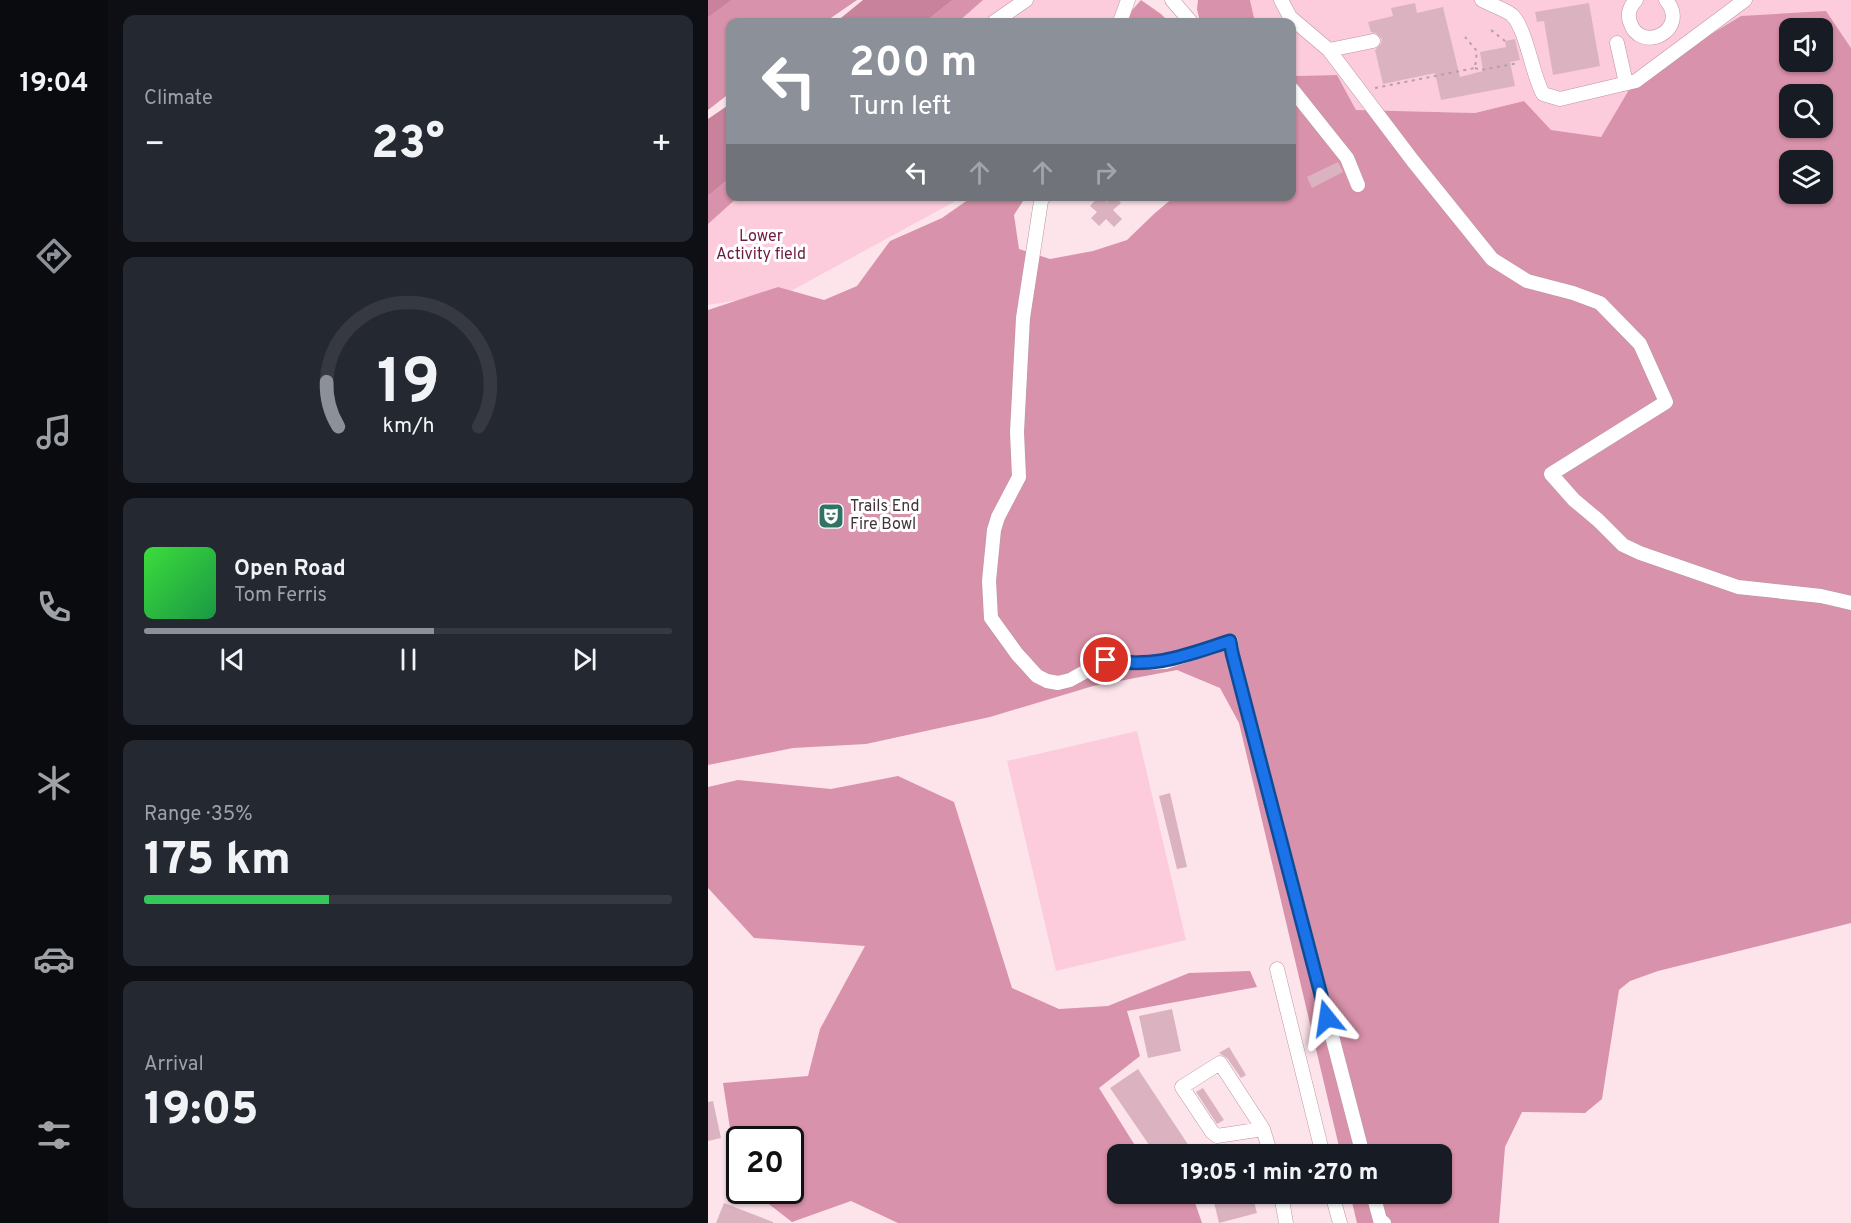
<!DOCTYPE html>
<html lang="en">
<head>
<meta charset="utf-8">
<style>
  :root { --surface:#171b24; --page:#242831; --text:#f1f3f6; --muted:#9ea1a6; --line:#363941; --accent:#8c9099 }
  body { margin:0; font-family:Overpass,sans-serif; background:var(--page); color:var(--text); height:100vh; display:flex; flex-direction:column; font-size:22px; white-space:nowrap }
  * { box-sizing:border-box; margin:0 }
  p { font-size:20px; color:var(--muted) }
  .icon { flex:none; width:33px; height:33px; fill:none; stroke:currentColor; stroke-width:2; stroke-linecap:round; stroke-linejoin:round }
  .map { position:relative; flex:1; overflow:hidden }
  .details { display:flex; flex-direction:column; gap:15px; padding:15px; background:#0d0f14; width:600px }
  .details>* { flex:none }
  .top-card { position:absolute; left:18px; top:18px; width:570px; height:183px; border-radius:12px; box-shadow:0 2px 4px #0004; background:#8c9099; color:#fff; overflow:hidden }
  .fabs { position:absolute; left:1071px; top:18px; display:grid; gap:12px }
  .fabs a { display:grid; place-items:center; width:54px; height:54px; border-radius:12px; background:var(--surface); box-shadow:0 2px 4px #0004; font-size:30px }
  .speed { position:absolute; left:18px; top:1126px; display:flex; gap:12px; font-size:30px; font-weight:700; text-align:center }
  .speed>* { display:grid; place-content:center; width:78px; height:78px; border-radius:50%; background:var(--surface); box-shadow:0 2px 4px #0004; line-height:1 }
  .speed .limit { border:3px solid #111; border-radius:9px; background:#fff; color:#111 }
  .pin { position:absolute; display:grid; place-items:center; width:51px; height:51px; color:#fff; margin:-26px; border:3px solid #fff; border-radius:50%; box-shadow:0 2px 6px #0007 }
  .me { position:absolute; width:66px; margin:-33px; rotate:345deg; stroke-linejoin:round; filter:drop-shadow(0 0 4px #0008) }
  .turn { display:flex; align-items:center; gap:21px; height:126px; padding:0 24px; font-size:27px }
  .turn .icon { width:78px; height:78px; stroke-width:2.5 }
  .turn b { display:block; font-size:42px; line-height:51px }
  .lanes { display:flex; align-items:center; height:57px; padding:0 24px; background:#0003; justify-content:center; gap:30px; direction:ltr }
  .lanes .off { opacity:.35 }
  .big { font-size:45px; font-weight:800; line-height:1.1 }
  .details .card { flex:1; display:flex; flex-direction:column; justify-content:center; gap:9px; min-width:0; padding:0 21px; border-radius:12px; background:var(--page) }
  .details .dial { align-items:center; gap:0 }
  .dial svg { height:156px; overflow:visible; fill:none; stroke:var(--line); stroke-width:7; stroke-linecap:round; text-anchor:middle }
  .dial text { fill:var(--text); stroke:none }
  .song { display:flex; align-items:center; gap:18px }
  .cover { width:72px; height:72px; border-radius:9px; background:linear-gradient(135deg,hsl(120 70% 55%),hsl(140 70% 35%)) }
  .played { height:6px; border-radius:3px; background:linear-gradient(90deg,var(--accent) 55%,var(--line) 55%) }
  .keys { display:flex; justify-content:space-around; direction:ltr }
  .heat { display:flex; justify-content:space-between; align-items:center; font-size:33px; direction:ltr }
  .charge { height:9px; border-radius:4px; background:linear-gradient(90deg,#34c759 35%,var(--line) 0) }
  .trip { position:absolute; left:399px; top:1144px; width:345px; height:60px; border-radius:12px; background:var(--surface); box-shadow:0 2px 4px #0004; font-weight:800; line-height:60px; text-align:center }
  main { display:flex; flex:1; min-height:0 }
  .dock { display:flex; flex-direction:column; width:108px; justify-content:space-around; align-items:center; background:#090b0e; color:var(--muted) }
  .dock .icon { width:42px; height:42px }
  .dock .selected { color:var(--accent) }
  .dock b { font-size:27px; color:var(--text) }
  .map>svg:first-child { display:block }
  .green { fill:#fcccdc }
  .forest { fill:#d992ab; fill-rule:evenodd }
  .water { fill:#c8829b }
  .building { fill:#dbb3c0 }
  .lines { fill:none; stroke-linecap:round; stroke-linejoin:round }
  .minor-casing { stroke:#bc95a1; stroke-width:15 }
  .path { stroke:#b5a0a6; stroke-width:2; stroke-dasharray:3 4.5; stroke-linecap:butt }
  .minor { stroke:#fff; stroke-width:14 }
  .route-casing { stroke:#114b97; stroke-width:15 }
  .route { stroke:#1a73e8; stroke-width:10 }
  .labels { text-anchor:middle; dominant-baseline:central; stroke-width:6; stroke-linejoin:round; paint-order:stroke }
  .park-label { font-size:16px; fill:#6e1b41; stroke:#fff }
  .poi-label { font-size:16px; fill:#433339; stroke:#fff; text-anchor:start }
</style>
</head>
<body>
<main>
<nav class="dock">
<b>19:04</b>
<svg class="icon selected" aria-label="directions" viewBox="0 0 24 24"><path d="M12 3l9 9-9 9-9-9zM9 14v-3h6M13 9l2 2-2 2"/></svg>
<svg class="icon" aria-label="music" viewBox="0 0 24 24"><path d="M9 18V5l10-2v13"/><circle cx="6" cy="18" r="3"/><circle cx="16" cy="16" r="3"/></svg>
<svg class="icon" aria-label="phone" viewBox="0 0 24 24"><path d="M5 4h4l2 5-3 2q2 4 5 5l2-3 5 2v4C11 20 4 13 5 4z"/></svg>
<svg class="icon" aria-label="climate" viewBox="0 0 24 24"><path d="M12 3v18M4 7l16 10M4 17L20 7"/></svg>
<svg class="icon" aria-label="car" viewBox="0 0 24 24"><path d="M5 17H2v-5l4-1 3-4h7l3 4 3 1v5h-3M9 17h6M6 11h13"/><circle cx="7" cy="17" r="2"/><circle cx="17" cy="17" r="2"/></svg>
<svg class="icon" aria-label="filters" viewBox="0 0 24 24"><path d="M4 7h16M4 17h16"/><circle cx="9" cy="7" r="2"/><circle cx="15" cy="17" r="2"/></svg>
</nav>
<section class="details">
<div class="card"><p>Climate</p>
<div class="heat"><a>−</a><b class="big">23°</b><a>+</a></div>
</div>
<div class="card dial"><svg viewBox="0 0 100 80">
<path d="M14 69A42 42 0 1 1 86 69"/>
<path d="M14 69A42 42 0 0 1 8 46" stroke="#8c9099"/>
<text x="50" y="56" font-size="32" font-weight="700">19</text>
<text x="50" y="72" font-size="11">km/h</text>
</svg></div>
<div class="card">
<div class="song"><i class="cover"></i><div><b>Open Road</b><p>Tom Ferris</p></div></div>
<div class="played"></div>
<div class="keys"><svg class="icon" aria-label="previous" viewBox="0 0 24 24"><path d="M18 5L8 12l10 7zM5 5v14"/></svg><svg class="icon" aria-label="pause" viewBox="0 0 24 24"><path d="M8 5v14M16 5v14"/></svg><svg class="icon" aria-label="next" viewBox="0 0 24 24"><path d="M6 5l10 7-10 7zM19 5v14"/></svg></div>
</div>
<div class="card"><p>Range · 35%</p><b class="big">175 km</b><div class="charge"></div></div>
<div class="card"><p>Arrival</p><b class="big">19:05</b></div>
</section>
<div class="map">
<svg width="1143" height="1223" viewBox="0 0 1143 1223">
  <rect width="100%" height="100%" fill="#fde4eb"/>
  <path class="green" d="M258 0H420L411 22H236Z
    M542 0H1143V48L1118 11 922 88 893 137 843 130 816 101 767 113 648 110 629 75 587 76 584 73V22H547Z
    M25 197H255L81 292 0 305V213Z
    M429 731 478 940 348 971 299 761Z"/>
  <path class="forest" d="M0 0H149L117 22H22V93L0 110Z
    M245 0H275L250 22H217Z
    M433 0 453 14 461 22H417L419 16Z
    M490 0H542L547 22H492L489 9Z
    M1118 11 1143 48V923L950 971 922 981 911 990 894 1099 877 1113 814 1112 797 1147 791 1223H649L642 1194H734V1155H633L531 723 512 688 469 670 385 686 282 717 158 744 85 748 0 765V310L70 287 116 300 149 286 182 241 234 218 264 197H309L315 201 306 215 311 249 342 259 385 251 419 240 447 213 466 197 584 196V73L587 76 629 75 648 110 767 113 816 101 843 130 893 137 922 88 980 48 1033 16ZM1082 28H1114V62H1082ZM1082 94H1114V128H1082ZM1082 160H1114V194H1082Z
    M22 178V196L30 197 0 224V196Z
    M190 776 246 802 304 988 351 1009 400 1006 481 973 542 971 549 987 419 1011 432 1056 391 1088 433 1155H410V1194H484L494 1223H190L143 1201 84 1222 44 1191H82V1140H32L31 1181 30 1180 15 1083 100 1076 112 1029 157 946 46 938 0 888V787L30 780 123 789Z"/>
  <path class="water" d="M0 0H23L0 17Z
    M155 0H245L217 22H128Z
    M22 104V178L0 196V119Z"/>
  <path class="building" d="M707 3 709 13 735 7 752 77 775 71 772 52 798 47 797 41 807 39 812 60 802 62 807 86 733 100 727 73 675 84 667 50 673 44 674 39 668 33 663 32 660 22 685 16 683 8Z
    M881 3 892 66 845 75 836 21 829 22 827 12Z
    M630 162 635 172 604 188 599 177Z
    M391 196 399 202 406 196 413 203 405 210 414 219 406 227 398 219 391 226 383 218 389 212 382 206Z
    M462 793 479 867 469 869 451 796Z
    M464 1009 473 1051 440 1058 431 1016Z
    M521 1047 538 1075 533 1078 519 1058 511 1053Z
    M430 1069 487 1155H448L402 1088Z
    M495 1088 516 1120 509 1124 488 1092Z
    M5 1101 13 1138 0 1141V1102Z
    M504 1194H544L549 1213 511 1223Z
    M16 1203 65 1222V1223H8Z"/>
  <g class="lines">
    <g class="minor-casing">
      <path id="minor" d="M464 0 483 22
        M573 0 582 17 621 50 665 41
        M774 0C783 5 796 9 804 15 818 28 824 74 835 94L852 99 928 81 1037 0
        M928 0C922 6 919 14 922 22 932 55 983 30 958 0
        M286 22 318 0
        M412 22 420 0
        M909 43 918 83
        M621 50 705 161 784 259 819 281 865 293 892 303 932 344 958 402 843 474 866 500 890 520 915 545 932 553 1030 587 1113 596 1143 603
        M584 89 639 158 650 185
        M336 196 333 201 315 318 309 432 311 477 290 517 286 530 281 581 283 618 309 654 329 676 339 681 350 683 362 680 398 660 437 663 457 662 523 641 524 653 655 1155
        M569 969 615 1155
        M512 1063 555 1129 509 1136 504 1132 474 1087Z
        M555 1129 563 1155
        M573 1194 578 1223
        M624 1194 632 1223
        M665 1194 672 1220 676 1223"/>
    </g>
    <path class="path" d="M783 30 797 41
      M767 68 773 70 811 63
      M667 88 767 68 769 51 757 37"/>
    <use href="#minor" class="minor"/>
  </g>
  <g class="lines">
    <g class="route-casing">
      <path id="route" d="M398 660C447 669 478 655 522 641L524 653 619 1018"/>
    </g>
    <use href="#route" class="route"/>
  </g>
  <defs>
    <g id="theatre-square" transform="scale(1.35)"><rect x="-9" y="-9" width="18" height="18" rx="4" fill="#307365" stroke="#fff"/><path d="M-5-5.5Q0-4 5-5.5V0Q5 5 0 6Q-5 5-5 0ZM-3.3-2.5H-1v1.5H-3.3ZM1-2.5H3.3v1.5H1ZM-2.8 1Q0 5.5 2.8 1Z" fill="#fff"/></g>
  </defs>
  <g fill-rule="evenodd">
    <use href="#theatre-square" x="123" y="516"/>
  </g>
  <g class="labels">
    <g class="park-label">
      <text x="53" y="237">Lower<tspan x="53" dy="18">Activity field</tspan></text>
    </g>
    <g class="poi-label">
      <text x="142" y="507">Trails End<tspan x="142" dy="18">Fire Bowl</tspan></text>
    </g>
  </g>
</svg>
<div class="fabs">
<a><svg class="icon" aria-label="sound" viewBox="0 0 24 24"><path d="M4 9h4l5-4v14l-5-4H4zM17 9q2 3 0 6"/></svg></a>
<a><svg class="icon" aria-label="search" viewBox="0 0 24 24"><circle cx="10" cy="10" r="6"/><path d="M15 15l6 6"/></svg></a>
<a><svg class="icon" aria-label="layers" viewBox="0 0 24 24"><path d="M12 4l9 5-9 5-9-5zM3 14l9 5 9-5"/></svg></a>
</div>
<div class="speed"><div class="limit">20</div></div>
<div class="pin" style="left:398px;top:660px;background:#d93025"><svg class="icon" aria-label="arrive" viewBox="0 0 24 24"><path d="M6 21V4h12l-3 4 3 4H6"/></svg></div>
<svg class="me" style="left:619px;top:1018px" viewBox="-20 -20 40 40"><path d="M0-17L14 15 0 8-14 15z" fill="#1a73e8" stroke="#fff" stroke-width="4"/></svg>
<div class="trip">19:05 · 1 min · 270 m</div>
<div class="top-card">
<div class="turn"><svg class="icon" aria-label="left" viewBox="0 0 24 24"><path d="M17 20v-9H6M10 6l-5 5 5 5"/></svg><div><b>200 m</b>Turn left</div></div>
<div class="lanes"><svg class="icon" aria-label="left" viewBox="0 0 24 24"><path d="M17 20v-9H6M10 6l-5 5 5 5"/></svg><svg class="icon off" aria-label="ahead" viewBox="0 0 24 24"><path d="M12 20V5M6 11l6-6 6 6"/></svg><svg class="icon off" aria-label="ahead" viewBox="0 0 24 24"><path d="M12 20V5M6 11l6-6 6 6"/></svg><svg class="icon off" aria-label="right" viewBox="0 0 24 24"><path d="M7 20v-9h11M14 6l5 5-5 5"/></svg></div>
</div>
</div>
</main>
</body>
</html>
